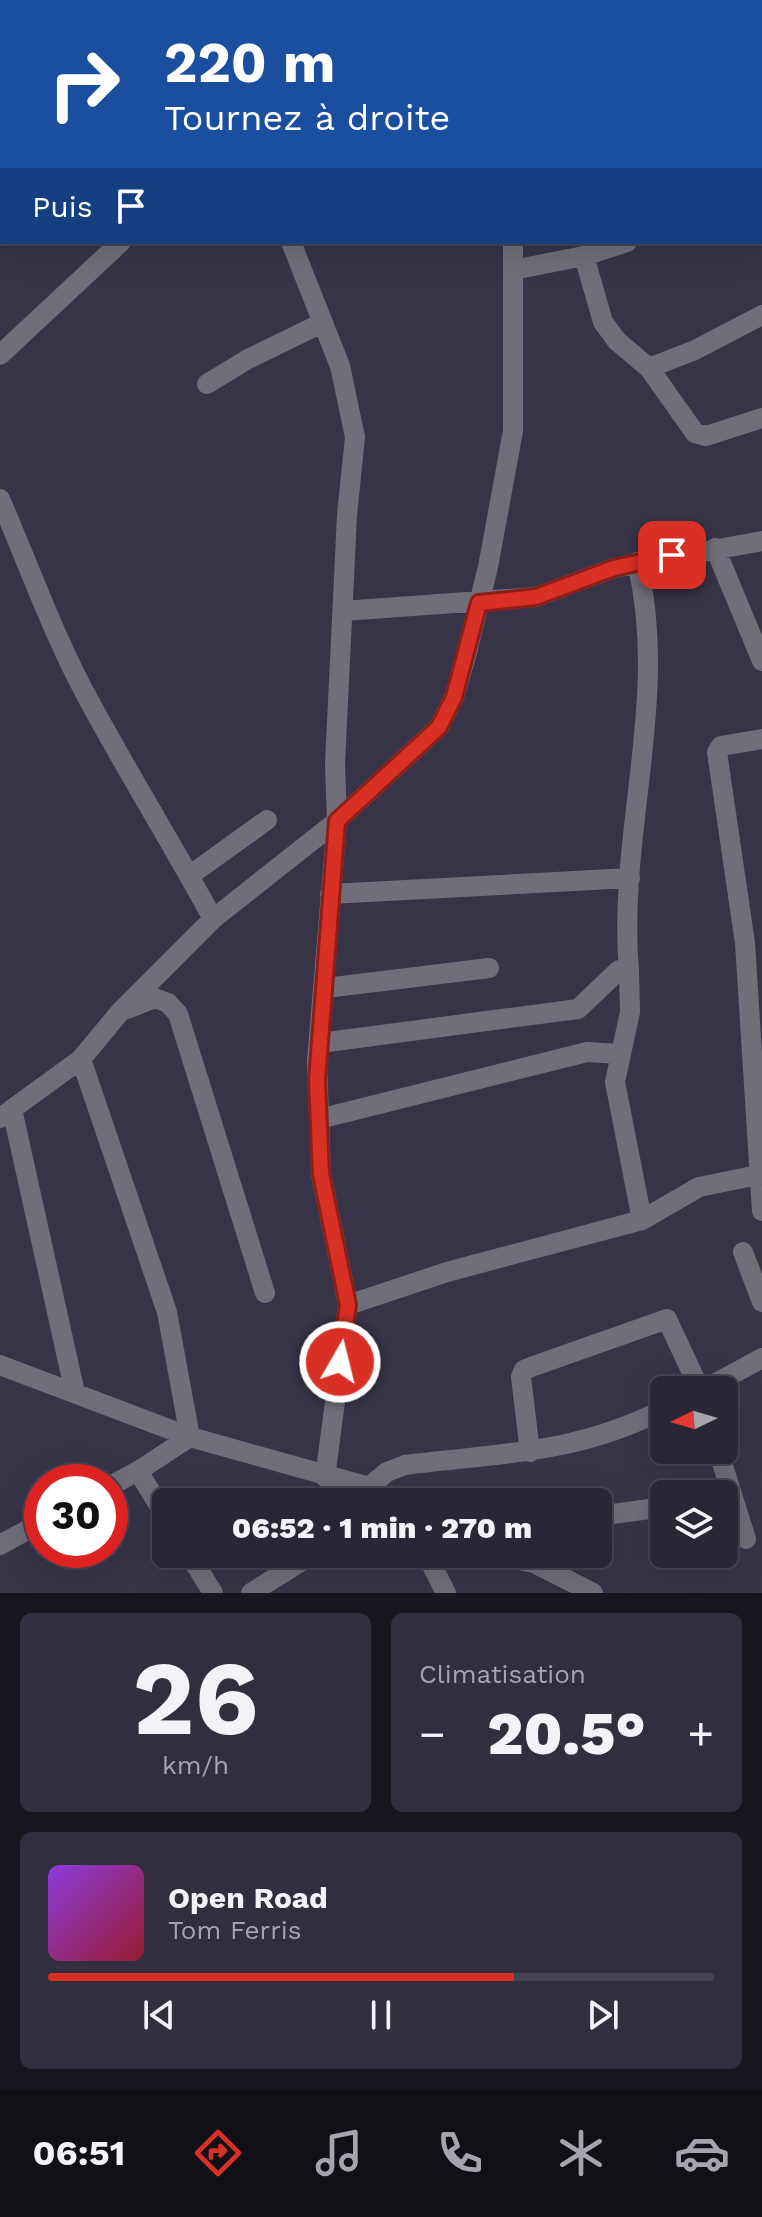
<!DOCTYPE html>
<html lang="fr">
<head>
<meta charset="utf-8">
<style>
  :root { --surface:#292736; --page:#312f3e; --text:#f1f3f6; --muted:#a5a5ad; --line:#454451; --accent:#d93025 }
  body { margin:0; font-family:"Work Sans",sans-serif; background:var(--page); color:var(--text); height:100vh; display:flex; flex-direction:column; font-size:30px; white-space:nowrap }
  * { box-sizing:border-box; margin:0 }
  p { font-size:26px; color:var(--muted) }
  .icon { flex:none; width:44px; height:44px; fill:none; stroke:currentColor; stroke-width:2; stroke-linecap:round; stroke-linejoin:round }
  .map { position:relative; height:1593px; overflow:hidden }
  .sheet { display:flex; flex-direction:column; gap:20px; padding:20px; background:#17151e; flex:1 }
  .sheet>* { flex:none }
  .banner { position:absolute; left:0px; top:0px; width:762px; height:244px; box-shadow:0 8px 32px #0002,0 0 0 2px var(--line); background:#1a4fa0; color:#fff; overflow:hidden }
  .needle { width:52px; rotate:265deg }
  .tools { position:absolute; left:650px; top:1376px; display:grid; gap:16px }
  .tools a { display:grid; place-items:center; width:88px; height:88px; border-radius:12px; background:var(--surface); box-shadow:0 8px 32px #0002,0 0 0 2px var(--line); font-size:40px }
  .speed { position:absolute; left:24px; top:1464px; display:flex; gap:16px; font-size:40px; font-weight:700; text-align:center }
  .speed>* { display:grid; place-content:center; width:104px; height:104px; border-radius:50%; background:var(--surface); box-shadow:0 8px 32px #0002,0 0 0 2px var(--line); line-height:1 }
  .speed .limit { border:12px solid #d22; background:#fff; color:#111 }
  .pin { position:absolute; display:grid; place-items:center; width:68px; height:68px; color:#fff; margin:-34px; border-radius:16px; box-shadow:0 4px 12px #0006 }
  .me { position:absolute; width:88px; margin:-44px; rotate:8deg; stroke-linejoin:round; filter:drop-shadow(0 0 6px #0008) }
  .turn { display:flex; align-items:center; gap:28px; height:168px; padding:0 32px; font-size:36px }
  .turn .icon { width:104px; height:104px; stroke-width:2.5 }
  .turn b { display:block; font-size:56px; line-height:68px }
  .then { display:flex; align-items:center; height:76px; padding:0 32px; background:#0003; gap:16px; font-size:30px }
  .big { font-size:60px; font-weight:800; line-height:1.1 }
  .sheet .tile { flex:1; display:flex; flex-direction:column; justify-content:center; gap:12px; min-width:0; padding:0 28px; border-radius:12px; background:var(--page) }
  .sheet .dial { align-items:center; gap:0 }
  .dial b { font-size:104px; line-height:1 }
  .song { display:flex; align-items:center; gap:24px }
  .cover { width:96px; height:96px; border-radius:12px; background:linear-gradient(135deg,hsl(270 70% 55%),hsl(350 70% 35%)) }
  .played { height:8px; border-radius:4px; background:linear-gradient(90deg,var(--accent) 70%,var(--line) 70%) }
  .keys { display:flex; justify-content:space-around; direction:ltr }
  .heat { display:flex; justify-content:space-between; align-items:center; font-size:44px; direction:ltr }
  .sheet .tiles { flex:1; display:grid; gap:20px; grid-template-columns:1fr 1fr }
  .tile:last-child { grid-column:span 2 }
  .trip { position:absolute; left:152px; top:1488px; width:460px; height:80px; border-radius:12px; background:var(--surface); box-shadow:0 8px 32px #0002,0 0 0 2px var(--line); font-weight:800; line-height:80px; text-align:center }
  .menu { display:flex; height:128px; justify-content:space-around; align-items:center; background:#101016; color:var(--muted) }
  .menu .icon { width:56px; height:56px }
  .menu .on { color:var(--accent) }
  .menu b { font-size:36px; color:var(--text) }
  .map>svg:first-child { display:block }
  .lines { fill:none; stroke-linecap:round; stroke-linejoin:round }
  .minor { stroke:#706f79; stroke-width:20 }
  .route-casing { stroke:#8d1f18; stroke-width:20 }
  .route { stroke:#d93025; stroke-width:14 }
</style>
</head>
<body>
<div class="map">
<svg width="762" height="1593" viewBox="0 0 762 1593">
  <rect width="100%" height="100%" fill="#373448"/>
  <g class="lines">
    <path class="minor" d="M499 0 500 2
      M64 2 65 0
      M419 2 421 0
      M578 2 587 0
      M760 93 762 92
      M0 118 2 114
      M760 201 762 200
      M291 242 340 366 355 437 347 515 335 764 337 821 317 1061 321 1174 348 1305 325 1477
      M584 256 603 322 617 341 649 368 695 433 706 436 762 418
      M513 270 584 256 627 242
      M0 355 121 242
      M649 368 695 350 762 315
      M207 384 248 359 322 323
      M0 499C30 568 55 640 92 706 131 778 174 847 213 919
      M715 548 762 661
      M343 611 536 597 614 568 762 541
      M762 739 721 746 717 752 745 943 762 1211
      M189 876 267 820
      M330 894 630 878
      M629 971 630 1012 615 1082 642 1220
      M326 988 489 968
      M127 1009 155 998 168 1003 178 1014 265 1293
      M320 1043 578 1009 619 970 629 971C617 833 670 700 637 562
      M81 1059 167 1312 190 1437 138 1471
      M12 1109 75 1393
      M0 1118 81 1059 120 1012 213 919 337 821 439 727 454 697 465 660 488 567 513 431V242
      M319 1119 587 1052 620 1054
      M743 1252 762 1302
      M348 1305 447 1272 642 1220 699 1187 758 1175
      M0 1365 190 1437 369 1487 383 1502
      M703 1390 762 1358
      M718 1450 746 1539
      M530 1452 521 1377 524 1370 531 1367 667 1319 700 1390
      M110 1486 138 1471 166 1517
      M369 1487 387 1472 405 1465C499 1453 577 1454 664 1409
      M598 1516 664 1507
      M0 1545 42 1522
      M189 1554 213 1593
      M426 1554 446 1593
      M490 1554 534 1563 593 1593
      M251 1593 313 1554"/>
  </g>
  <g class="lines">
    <g class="route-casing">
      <path id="route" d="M340 1362 348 1305 321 1174 317 1080 337 821 439 727 454 697 479 603 536 597 614 568 672 555"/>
    </g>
    <use href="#route" class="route"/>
  </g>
</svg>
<div class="tools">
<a><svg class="needle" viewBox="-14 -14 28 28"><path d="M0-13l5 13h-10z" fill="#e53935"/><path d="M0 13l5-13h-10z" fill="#a5a5ad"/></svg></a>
<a><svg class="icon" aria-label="layers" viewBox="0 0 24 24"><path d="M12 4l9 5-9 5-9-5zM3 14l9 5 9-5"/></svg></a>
</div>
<div class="speed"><div class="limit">30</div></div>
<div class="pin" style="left:672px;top:555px;background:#d93025"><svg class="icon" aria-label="arrive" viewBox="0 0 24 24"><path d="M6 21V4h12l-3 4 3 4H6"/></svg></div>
<svg class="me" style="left:340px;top:1362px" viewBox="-20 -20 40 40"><circle r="17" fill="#d93025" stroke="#fff" stroke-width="3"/><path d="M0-11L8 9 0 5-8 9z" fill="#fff"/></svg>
<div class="trip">06:52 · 1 min · 270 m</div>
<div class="banner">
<div class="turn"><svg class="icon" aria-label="right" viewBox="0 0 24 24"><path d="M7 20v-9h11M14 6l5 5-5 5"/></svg><div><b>220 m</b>Tournez à droite</div></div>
<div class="then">Puis<svg class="icon" aria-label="arrive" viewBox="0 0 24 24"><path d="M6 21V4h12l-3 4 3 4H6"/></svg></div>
</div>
</div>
<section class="sheet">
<div class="tiles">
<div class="tile dial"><b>26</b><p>km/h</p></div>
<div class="tile"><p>Climatisation</p>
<div class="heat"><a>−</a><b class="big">20.5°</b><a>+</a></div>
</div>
<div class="tile">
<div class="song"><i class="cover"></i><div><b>Open Road</b><p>Tom Ferris</p></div></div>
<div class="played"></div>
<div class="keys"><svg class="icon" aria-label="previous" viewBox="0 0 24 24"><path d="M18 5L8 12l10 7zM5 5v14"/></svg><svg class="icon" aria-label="pause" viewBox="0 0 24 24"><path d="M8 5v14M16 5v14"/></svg><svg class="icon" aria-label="next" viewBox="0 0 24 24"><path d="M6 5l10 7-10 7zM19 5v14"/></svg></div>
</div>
</div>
</section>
<nav class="menu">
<b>06:51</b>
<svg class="icon on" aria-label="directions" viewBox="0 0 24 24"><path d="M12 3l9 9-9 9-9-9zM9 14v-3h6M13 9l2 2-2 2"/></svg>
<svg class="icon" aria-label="music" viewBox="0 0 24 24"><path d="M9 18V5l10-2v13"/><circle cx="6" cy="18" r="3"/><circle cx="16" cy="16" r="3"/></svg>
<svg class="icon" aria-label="phone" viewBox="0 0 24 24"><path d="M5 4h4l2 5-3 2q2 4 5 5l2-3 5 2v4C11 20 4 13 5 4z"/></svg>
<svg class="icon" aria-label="climate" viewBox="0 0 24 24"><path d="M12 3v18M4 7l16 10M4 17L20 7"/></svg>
<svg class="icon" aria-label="car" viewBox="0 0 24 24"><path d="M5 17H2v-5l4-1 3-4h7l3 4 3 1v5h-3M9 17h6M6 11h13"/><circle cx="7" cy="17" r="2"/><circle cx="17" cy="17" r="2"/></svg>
</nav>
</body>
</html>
